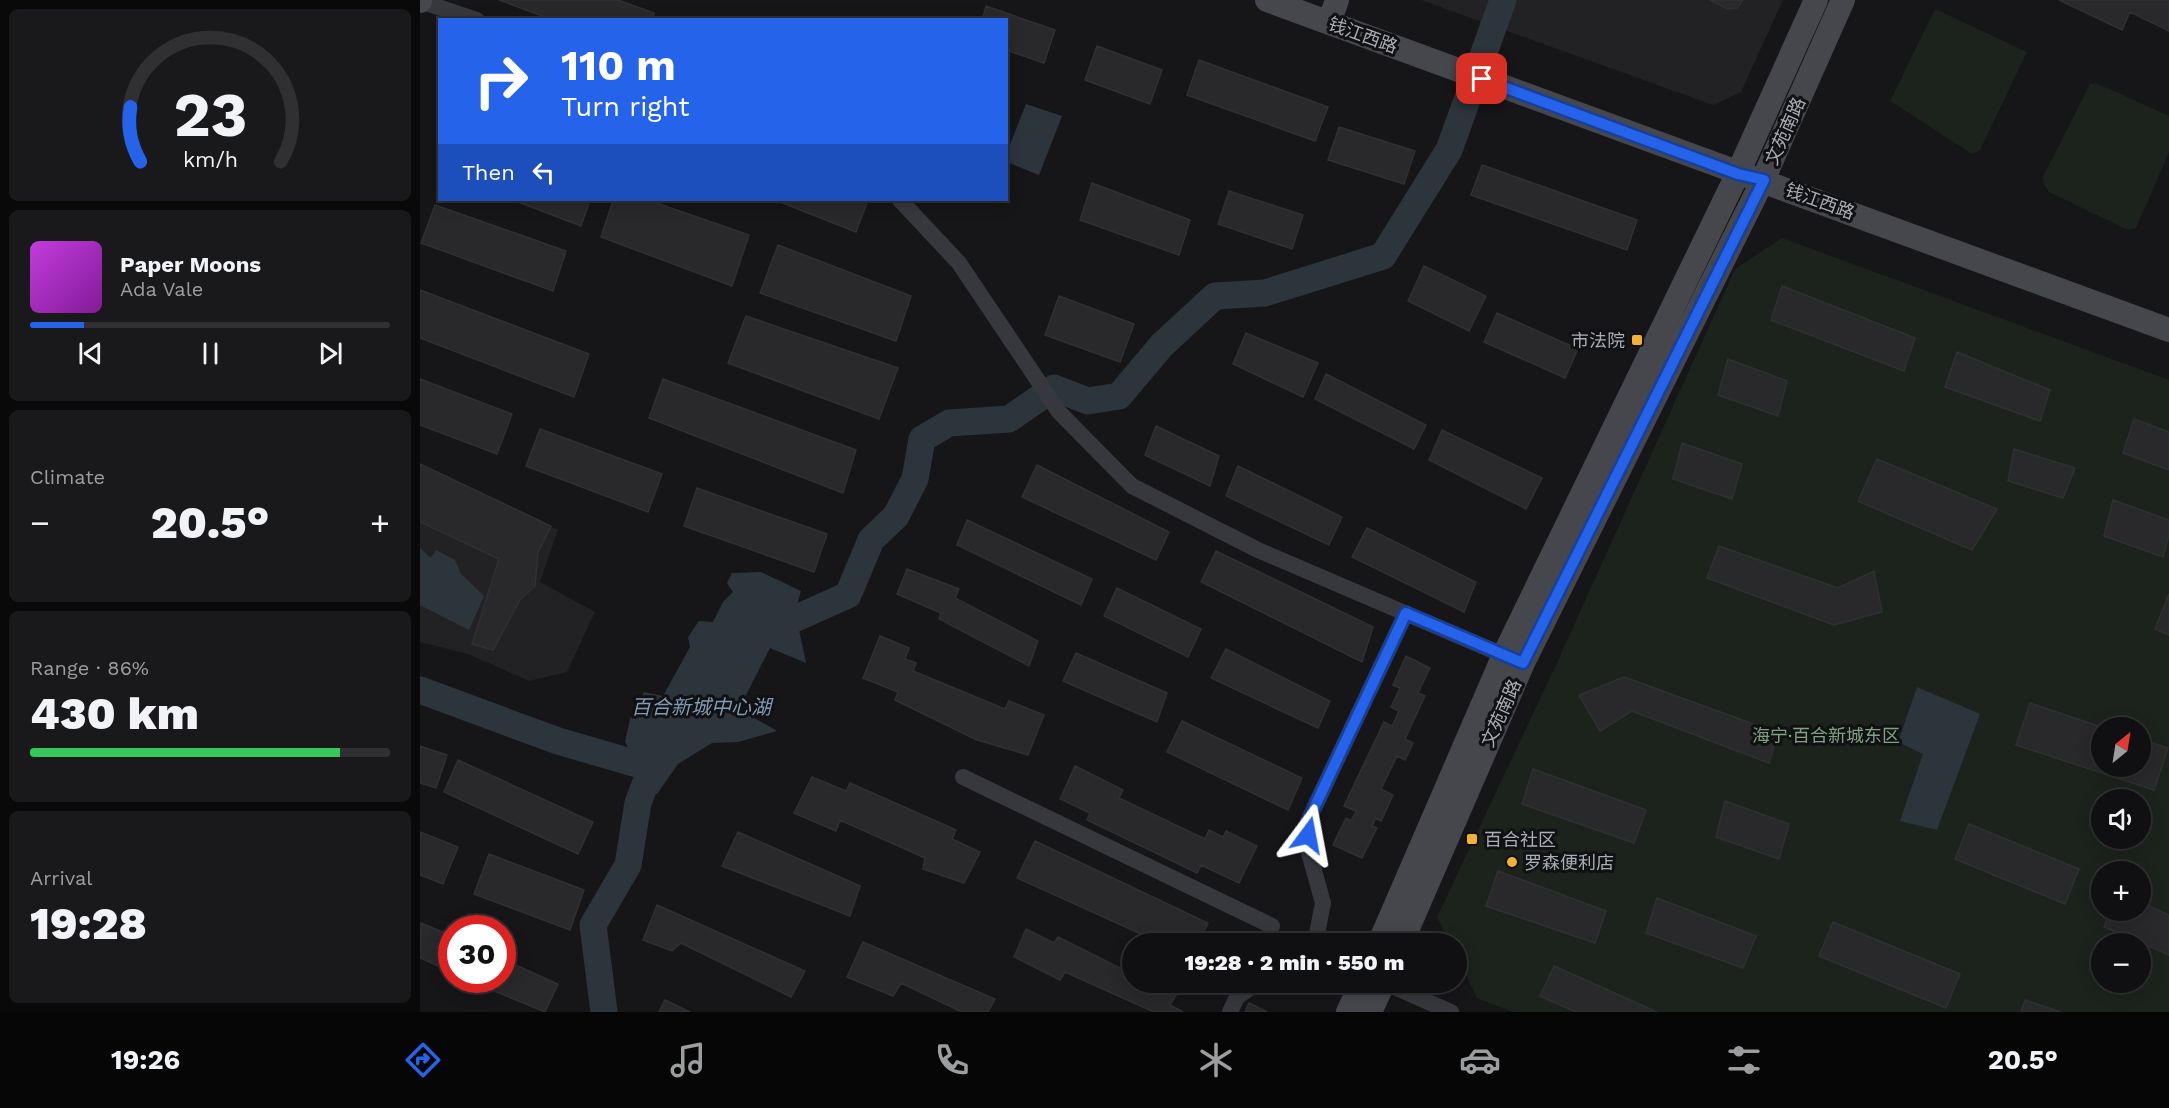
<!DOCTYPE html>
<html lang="en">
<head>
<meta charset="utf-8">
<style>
  :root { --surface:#101012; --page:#19191b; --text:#f1f3f6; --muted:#9c9d9f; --line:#303032; --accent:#2563eb }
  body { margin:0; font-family:"Work Sans","Noto Sans SC",sans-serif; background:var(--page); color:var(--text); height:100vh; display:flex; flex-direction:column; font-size:22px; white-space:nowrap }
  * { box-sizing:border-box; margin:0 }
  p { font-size:20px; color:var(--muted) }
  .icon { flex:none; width:33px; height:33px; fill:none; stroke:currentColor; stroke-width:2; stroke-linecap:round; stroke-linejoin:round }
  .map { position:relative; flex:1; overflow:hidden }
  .drawer { display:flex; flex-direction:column; gap:9px; padding:9px; background:#09090a; width:420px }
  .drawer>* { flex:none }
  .guide { position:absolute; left:18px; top:18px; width:570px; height:183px; border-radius:0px; box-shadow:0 3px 15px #0003,0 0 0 2px var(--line); background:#2563eb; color:#fff; overflow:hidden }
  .needle { width:39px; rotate:30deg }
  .buttons { position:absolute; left:1671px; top:717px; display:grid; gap:12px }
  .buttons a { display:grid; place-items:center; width:60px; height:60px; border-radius:50%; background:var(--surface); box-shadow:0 3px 15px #0003,0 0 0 2px var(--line); font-size:30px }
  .speed { position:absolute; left:18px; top:915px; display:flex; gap:12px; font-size:30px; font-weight:700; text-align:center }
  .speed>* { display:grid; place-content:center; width:78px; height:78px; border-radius:50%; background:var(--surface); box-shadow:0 3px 15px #0003,0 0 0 2px var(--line); line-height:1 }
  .speed .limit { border:9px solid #d22; background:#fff; color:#111 }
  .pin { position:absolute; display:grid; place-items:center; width:51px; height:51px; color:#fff; margin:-26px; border-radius:12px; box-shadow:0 3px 9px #0006 }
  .me { position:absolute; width:66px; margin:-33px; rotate:13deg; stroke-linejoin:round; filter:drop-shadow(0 0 4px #0008) }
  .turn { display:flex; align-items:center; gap:21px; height:126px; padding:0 24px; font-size:27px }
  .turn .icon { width:78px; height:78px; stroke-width:2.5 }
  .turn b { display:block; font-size:42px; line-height:51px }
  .then { display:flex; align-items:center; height:57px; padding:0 24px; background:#0003; gap:12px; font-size:22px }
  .big { font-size:45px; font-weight:800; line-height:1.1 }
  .drawer .card { flex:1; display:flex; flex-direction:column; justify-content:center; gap:9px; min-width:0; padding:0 21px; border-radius:9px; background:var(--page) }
  .drawer .dial { align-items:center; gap:0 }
  .dial svg { height:156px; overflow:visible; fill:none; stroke:var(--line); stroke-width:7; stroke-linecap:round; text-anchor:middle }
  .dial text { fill:var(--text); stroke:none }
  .song { display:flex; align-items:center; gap:18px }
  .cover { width:72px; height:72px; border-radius:9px; background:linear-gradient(135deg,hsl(290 70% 55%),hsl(290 70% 35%)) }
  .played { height:6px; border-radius:3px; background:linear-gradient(90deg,var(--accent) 15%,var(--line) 15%) }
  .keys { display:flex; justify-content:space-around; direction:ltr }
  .heat { display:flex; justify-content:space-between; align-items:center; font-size:33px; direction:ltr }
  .charge { height:9px; border-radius:4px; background:linear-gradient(90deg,#34c759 86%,var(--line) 0) }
  .trip { position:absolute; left:702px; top:933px; width:345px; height:60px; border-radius:30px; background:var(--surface); box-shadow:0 3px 15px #0003,0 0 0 2px var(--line); font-weight:800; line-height:60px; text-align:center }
  .tab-bar { display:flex; height:96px; justify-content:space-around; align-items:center; background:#060607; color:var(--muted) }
  .tab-bar .icon { width:42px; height:42px }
  .tab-bar .on { color:var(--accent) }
  .tab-bar b { font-size:27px; color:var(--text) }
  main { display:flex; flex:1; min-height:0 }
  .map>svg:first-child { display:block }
  .built { fill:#222225 }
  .green { fill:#1c231d; fill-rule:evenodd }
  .water { fill:#2c353c }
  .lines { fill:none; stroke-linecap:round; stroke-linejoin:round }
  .river { stroke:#2c353c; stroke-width:27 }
  .building { fill:#29292c; stroke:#303034; stroke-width:1.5 }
  .street { stroke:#37383d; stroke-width:16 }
  .secondary { stroke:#45474d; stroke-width:24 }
  .route-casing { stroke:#184099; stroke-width:15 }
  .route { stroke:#2563eb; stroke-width:10 }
  .poi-dot { fill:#f2b134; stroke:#111113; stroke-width:2 }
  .labels { text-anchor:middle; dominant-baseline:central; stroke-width:6; stroke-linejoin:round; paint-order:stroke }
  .street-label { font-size:18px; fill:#a8adb8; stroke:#111113 }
  .poi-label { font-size:18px; fill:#a8adb8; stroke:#111113; text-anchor:start }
  .park-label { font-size:18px; fill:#7fa381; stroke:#111113 }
  .water-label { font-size:20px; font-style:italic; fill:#7f9bb3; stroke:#111113 }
</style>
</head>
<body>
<main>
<section class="drawer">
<div class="card dial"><svg viewBox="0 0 100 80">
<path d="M14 69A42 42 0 1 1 86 69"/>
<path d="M14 69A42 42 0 0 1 9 41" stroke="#2563eb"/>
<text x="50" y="56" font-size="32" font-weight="700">23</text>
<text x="50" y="72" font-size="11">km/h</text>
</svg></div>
<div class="card">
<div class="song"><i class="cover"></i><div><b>Paper Moons</b><p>Ada Vale</p></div></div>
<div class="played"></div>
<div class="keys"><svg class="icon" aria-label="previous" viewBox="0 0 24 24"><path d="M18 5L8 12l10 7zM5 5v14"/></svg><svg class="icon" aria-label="pause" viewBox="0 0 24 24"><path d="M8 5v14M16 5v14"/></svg><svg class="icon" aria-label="next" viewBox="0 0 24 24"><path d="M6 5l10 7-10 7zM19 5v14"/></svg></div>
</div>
<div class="card"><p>Climate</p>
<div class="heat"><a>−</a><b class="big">20.5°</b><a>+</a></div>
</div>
<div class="card"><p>Range · 86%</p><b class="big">430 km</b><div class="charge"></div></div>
<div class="card"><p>Arrival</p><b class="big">19:28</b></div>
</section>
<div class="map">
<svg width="1749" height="1012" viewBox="0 0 1749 1012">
  <rect width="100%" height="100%" fill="#161618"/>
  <path class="built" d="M1001 0H1363L1321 92 1293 105Z
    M0 464 138 530 120 582 175 612 147 672 109 681 48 654 0 642Z"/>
  <path class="green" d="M1515 9 1607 52 1560 150 1552 154 1470 101Z
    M1676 83 1749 116V152L1716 228 1708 230 1629 192 1624 184 1623 177 1670 84Z
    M1362 238 1749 380V1012H1093L1057 998 1037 956 1036 944 1030 943 1017 917 1136 665 1315 269ZM1682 728H1720V766H1682ZM1682 800H1720V838H1682ZM1682 872H1720V910H1682ZM1682 944H1720V982H1682Z"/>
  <path class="water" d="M606 104 642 116 619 175 587 162V152Z
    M0 548 11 558 16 550 35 560 41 574 64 596 49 630 0 605Z
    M341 572 381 591 375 611 386 663 350 648 319 709 357 731 318 742 292 743 258 764 237 794 217 780 212 754 205 742 210 719 224 692 243 696 270 647 268 637 279 621 293 622 303 602 313 592 307 583 312 573Z
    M1497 687 1560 714 1517 830 1480 821 1503 754 1478 742Z"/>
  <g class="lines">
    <path class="river" d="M341 622 372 620 428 595 451 540 476 516 495 479 502 439 529 423 589 419 634 388 668 401 699 396 742 345 795 296 845 293 963 256 1029 150 1083 0
      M0 690 138 741 231 768
      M184 1012 173 925 208 865 218 803 237 753"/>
  </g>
  <path class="building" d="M79 0H198L234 13 232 20H133Z
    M1290 0H1323L1317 8 1308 9Z
    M1639 0H1749V31L1710 12 1702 30Z
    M566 6 635 30 624 63 586 50V20H562Z
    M677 46 742 70 730 104 665 80Z
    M779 60 908 107 895 141 767 95Z
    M919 127 995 151 984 184 908 160Z
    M1062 165 1217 220 1207 250 1051 195Z
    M672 183 770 220 759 255 660 220Z
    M809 191 883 215 872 249 798 224Z
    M93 200H170L161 226Z
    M193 200H228L329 235 312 286 181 237Z
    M355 200H448L436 232Z
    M15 205 146 251 133 291 1 243Z
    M358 245 491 296 476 341 340 293Z
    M1004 266 1066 296 1049 331 988 301Z
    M1362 286 1495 338 1484 371 1351 320Z
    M0 290 169 354 154 397 0 338Z
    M639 296 714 324 700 362 625 335Z
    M1077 313 1158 349 1145 378 1064 342Z
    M326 316 478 368 459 419 308 363Z
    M826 333 898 363 883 397 813 364Z
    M1537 352 1630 390 1620 421 1525 387Z
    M1308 359 1367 381 1358 416 1298 395Z
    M906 374 1006 425 994 449 895 399Z
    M0 379 92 414 77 454 0 425Z
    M243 379 436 450 423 493 229 418Z
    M1714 419 1749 432V470L1703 453Z
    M736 426 799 456 790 486 725 455Z
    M120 429 242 474 228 512 106 466Z
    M1022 430 1122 478 1106 509 1009 460Z
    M1262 443 1322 464 1312 499 1253 479Z
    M1594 449 1655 468 1643 498 1588 481Z
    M1457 459 1577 509 1552 550 1438 501Z
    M0 464 131 526 118 552 115 586 100 600 73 650 52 644 79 559 0 522Z
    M617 465 749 532 736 560 602 497Z
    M818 466 922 517 909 545 806 496Z
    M277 488 407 534 394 572 264 526Z
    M1693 500 1749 520V535L1743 557 1684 536Z
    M547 520 672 579 661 605 537 545Z
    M947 528 1056 582 1044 612 932 557Z
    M1299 546 1418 588 1454 571 1462 612 1414 625 1287 578Z
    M796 551 953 627 942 662 781 582Z
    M487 569 539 589 535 598 618 641 609 666 519 619 521 613 477 594Z
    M697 588 781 629 768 657 684 616Z
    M1749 594V635L1735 629Z
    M460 636 489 648 485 659 496 663 493 671 585 709 589 701 624 715 608 755 557 740 475 700 478 692 443 678Z
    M806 649 910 701 898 728 791 678Z
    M656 653 747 693 737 722 643 681Z
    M986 656 1010 668 998 693 1005 696 985 739 993 743 985 760 977 756 961 789 973 795 961 821 956 818 952 826 957 828 942 858 913 845 926 818 931 821 936 811 924 806 964 722 972 726 979 711 971 707 980 688 973 685Z
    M1204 677 1358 733 1349 763 1212 711 1180 731 1159 695Z
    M1610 703 1684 728H1682V766H1720V739L1748 748 1734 790 1596 745Z
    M762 721 882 778 868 810 747 752Z
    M0 746 27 755 16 788 0 783Z
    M38 760 173 822 158 854 24 792Z
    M655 766 703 790 699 798 785 839 789 830 803 837 806 831 837 846 819 883 781 865 777 873 667 820 670 813 640 799Z
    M1113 769 1226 810 1214 843 1102 804Z
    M392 777 426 791 430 783 536 830 532 839 560 852 544 883 503 869 505 858 420 820 416 831 374 813Z
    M1305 801 1369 824 1359 859 1296 837Z
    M1549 824 1659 869 1645 904 1535 859Z
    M0 832 38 847 23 884 0 875Z
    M318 832 440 886 430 916 302 866Z
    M615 841 788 923 778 944H743L597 878Z
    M69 854 164 890 150 930 54 894Z
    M1078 871 1186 911 1175 943 1066 906Z
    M1237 898 1336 936 1323 968 1226 933Z
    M1720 902 1749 915V955L1684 927 1690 910H1720Z
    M237 905 385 971 371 997 261 943 252 951 223 940Z
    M1413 922 1540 974 1526 1008 1399 956Z
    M1 923 32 936V972L0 958Z
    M606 929 634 943 638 937 712 974V982H731L756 995 750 1005 763 1012H734L645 972 640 980 594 957Z
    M443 942 575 999 568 1012H542L481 983 473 996 427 977Z
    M82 959 138 984 125 1012 48 980H82Z
    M1134 966 1237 1012H1156L1120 996Z
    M245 1000 270 1012H239Z
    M1605 1000 1641 1012H1601Z
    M829 1003 847 1012H825Z"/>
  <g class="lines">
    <path class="street" d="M0 1 57 20
      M480 200 539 263 639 412 712 486 838 550 1092 659
      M543 777 852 926
      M895 944 903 903 888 849V821L986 613
      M963 982 1031 1012
      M810 1012 817 997 839 982"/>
    <path class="secondary" d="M847 0 1749 330
      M0 1V0
      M909 23 917 0
      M959 944 1084 655 1318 173 1396 0
      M981 944 1103 663 1343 180 1423 0
      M928 1012 942 982
      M950 1012 964 982"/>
  </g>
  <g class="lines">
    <g class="route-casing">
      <path id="route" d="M888 835V821L986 613 1103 663 1344 180 1318 174 1062 79"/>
    </g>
    <use href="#route" class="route"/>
  </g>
  <g class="poi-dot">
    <rect x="1211" y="334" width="12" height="12" rx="3"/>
    <rect x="1046" y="833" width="12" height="12" rx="3"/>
    <circle cx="1092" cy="862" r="6"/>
  </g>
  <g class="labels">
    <g class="street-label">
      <text transform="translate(943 35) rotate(20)">钱江西路</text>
      <text transform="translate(1365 131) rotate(-66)">文苑南路</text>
      <text transform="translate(1400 201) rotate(20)">钱江西路</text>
      <text transform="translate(1081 713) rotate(-66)">文苑南路</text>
    </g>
    <g class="poi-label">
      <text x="1205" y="340" text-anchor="end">市法院</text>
      <text x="1064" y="839">百合社区</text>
      <text x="1104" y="862">罗森便利店</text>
    </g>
    <g class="park-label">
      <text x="1406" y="735">海宁·百合新城东区</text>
    </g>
    <g class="water-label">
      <text x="281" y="707">百合新城中心湖</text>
    </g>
  </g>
</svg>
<div class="buttons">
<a><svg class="needle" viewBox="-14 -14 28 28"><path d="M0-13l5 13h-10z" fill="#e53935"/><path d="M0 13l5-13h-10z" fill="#9c9d9f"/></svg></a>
<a><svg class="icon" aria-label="sound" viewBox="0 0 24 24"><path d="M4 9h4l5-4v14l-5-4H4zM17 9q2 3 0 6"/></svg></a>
<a>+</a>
<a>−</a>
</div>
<div class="speed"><div class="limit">30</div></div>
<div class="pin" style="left:1062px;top:79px;background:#d93025"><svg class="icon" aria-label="arrive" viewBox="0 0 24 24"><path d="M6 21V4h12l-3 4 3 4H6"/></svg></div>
<svg class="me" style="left:888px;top:835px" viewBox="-20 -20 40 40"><path d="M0-17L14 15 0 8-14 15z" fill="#2563eb" stroke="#fff" stroke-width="4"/></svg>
<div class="trip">19:28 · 2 min · 550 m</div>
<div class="guide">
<div class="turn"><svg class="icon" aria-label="right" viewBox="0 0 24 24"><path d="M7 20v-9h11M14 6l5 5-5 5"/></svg><div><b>110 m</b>Turn right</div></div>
<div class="then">Then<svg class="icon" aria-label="left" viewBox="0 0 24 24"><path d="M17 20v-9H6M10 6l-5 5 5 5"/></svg></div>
</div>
</div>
</main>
<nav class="tab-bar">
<b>19:26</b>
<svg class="icon on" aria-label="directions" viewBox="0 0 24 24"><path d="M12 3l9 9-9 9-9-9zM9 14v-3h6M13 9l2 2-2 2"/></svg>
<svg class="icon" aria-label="music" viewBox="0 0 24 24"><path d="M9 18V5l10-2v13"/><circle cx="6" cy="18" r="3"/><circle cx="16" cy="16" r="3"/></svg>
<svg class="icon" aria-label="phone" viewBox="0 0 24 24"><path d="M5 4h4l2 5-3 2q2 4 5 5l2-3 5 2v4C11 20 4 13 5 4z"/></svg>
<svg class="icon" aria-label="climate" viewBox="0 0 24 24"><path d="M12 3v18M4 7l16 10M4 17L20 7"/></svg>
<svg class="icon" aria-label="car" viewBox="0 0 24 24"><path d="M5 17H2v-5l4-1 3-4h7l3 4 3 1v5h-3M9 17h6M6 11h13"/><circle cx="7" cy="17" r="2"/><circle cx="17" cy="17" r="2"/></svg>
<svg class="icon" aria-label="filters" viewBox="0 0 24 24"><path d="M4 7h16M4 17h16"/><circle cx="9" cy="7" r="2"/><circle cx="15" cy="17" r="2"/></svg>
<b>20.5°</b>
</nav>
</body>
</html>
